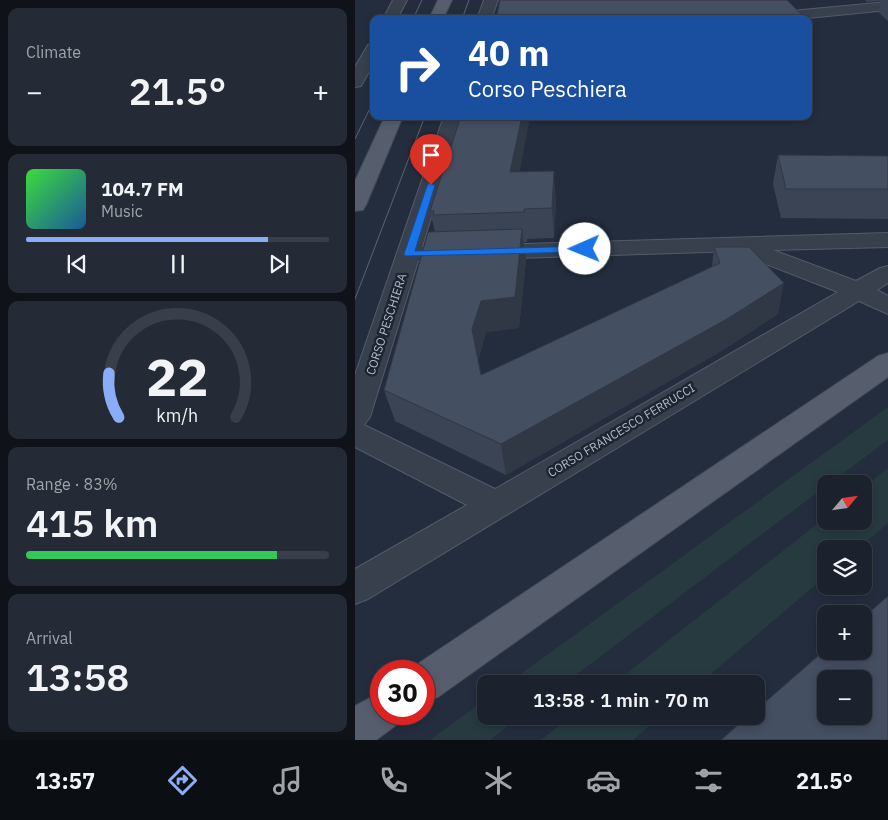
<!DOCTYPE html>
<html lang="en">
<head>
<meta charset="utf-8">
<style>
  :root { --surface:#1b222e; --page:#242a36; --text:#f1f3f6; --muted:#a0a4aa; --line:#393f4a; --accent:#8badf7 }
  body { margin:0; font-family:"IBM Plex Sans",sans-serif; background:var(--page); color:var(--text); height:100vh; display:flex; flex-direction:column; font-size:19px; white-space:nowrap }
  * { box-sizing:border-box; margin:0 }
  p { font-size:16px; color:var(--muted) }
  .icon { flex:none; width:28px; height:28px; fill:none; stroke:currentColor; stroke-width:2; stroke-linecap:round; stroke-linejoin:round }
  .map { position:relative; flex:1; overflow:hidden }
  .details { display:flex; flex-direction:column; gap:8px; padding:8px; background:#0f1319; width:355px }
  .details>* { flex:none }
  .banner { position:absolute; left:15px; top:15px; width:442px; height:105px; border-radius:10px; box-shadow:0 2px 8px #0003,0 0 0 1px var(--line); background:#1a4fa0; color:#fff; overflow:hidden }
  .needle { width:32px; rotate:61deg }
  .controls { position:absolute; left:462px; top:475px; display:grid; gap:10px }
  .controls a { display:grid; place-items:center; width:55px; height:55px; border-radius:10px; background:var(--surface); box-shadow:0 2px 8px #0003,0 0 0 1px var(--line); font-size:25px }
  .speed { position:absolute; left:15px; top:660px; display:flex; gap:10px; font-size:25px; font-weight:700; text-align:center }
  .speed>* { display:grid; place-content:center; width:65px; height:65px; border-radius:50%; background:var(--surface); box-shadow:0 2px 8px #0003,0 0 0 1px var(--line); line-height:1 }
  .speed .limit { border:8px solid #d22; background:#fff; color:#111 }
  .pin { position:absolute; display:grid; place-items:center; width:42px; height:42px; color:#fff; margin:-51px -21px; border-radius:50% 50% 50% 0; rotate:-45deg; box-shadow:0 0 5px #0007 }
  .pin .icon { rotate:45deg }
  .me { position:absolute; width:55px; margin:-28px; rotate:269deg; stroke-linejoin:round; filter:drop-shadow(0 0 4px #0008) }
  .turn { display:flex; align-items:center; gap:18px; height:105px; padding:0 15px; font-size:22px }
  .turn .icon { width:65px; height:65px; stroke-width:2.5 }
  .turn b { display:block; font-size:35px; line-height:42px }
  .big { font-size:38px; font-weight:600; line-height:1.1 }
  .details .tile { flex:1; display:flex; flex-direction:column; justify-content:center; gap:8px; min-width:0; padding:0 18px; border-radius:10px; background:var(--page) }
  .details .dial { align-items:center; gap:0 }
  .dial svg { height:130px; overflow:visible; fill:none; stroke:var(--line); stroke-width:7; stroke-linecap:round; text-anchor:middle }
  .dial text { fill:var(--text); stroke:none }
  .song { display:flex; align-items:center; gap:15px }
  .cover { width:60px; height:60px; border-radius:8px; background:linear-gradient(135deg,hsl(120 70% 55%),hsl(210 70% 35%)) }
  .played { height:5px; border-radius:2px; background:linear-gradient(90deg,var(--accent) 80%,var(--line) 80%) }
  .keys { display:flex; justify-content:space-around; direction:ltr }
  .heat { display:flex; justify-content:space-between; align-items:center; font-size:28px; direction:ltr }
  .charge { height:8px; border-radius:4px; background:linear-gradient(90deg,#34c759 83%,var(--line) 0) }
  .trip { position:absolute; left:122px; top:675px; width:288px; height:50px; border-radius:10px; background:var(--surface); box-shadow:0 2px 8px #0003,0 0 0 1px var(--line); font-weight:600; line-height:50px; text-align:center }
  .tab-bar { display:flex; height:80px; justify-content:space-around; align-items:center; background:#0b0e12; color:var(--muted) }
  .tab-bar .icon { width:35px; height:35px }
  .tab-bar .current { color:var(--accent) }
  .tab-bar b { font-size:22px; color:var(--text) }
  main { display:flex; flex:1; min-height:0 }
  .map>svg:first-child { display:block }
  .green { fill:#263a3f }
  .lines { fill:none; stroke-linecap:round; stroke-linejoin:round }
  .minor-casing { stroke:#535b69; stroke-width:2 }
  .major-casing { stroke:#414957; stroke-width:2 }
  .minor { fill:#38404e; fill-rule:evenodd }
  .major { fill:#565e6e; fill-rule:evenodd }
  .tram { stroke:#5a6375; stroke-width:1 }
  .wall { fill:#3b4454 }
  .shaded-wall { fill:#303745 }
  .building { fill:#454f62; stroke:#303745; fill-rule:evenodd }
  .route { fill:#1a73e8; stroke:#114b97 }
  .labels { text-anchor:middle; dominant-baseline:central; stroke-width:5; stroke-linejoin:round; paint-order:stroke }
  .street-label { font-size:12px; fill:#b4bbc9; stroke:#1d2533 }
</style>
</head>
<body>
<main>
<section class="details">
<div class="tile"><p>Climate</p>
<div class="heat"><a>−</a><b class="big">21.5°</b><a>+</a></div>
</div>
<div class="tile">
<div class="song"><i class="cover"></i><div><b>104.7 FM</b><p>Music</p></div></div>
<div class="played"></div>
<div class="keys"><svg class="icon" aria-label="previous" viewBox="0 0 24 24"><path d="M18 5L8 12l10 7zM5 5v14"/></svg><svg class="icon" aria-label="pause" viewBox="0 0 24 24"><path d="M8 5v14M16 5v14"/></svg><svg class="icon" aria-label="next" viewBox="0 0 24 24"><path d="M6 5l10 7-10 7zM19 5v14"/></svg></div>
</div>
<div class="tile dial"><svg viewBox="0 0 100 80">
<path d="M14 69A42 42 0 1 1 86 69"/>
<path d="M14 69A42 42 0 0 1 8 42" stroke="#8badf7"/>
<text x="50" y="56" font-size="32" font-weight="700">22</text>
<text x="50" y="72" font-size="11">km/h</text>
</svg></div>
<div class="tile"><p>Range · 83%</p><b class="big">415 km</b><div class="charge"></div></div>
<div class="tile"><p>Arrival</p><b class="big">13:58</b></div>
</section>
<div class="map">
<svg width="533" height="740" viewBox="0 0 533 740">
  <rect width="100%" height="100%" fill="#242d3e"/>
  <path class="green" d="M533 407V440L474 484H471V486L209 684H152Z
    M533 468V523L503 549H471V576L344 684H258L471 517V521H509V487Z
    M131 699V716H166L135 740H75Z
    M216 716H306L278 740H186Z"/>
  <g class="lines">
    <g class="minor-casing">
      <path id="minor" d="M38 0H52L42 19H28Z
        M129 0H143L136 19H122Z
        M533 2V10L443 19H387L394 15Z
        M19 43V63L6 86 0 87V67L13 45Z
        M89 116H107L67 247 533 233V247L418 250 501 281 525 268 533 266V283L522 290 533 296V314L504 301 13 599 0 604V569L112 505 0 447V375ZM385 251 388 255 483 292 140 489 9 425 15 417 63 261Z"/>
    </g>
    <g class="major-casing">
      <path id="major" d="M83 0H97L88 19H74Z
        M30 116H48L11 205 8 210 0 211V181Z
        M533 353V377L83 697 69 702V671H54L55 669 523 356Z
        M26 692V714H45L40 726 21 740H0V706Z"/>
    </g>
    <use href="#minor" class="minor"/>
    <use href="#major" class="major"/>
    <path class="tram" d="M58 19 67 0
      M107 19 114 0
      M0 139 19 100
      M0 299 70 116"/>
  </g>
  <path class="wall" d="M510 0H533V21L524 13 526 1 512 2Z
    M175 116 164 172 201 200 199 238 172 239V242H169L171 260 164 328 131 332 123 361 126 375 357 267 359 247 423 314 368 350 151 475 40 421 29 390 80 232 75 211Z
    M423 155 533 156V219L426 218 418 184Z"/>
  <path class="shaded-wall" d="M167 116H175L159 201 155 172Z
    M199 171 201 200 199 238 197 208Z
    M167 229 171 260 164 328 131 332 123 361 117 329 126 301Z
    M429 283 423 314 368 350 151 475 146 444Z"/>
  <path class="building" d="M145 0H432L451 19H141Z
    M106 116H167L155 172 199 171 197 208 169 209V212L78 215 79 211H75Z
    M423 155 533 156V189H431Z
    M167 229 160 297 126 301 117 329 126 375 365 263 359 247H394L429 283 372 319 146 444 29 390 73 232Z
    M533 596V740H366L393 716H401V710L471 649V651H509V617ZM471 679H509V716H471Z"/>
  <path class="route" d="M73 183 80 185 60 251 230 246 235 249 230 252 50 256 49 254Z"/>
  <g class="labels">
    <g class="street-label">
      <text transform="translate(31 324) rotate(-72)">CORSO PESCHIERA</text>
      <text transform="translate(266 430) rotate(-31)">CORSO FRANCESCO FERRUCCI</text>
    </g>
  </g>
</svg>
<div class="controls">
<a><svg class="needle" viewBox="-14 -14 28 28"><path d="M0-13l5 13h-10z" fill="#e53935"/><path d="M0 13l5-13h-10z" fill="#a0a4aa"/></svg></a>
<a><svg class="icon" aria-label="layers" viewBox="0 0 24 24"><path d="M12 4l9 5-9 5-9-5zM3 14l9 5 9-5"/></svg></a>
<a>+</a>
<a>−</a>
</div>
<div class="speed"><div class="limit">30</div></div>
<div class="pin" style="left:76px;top:185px;background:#d93025"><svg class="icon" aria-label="arrive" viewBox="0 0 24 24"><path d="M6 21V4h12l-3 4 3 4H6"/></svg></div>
<svg class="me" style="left:230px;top:249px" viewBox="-20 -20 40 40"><circle r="19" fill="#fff"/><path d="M0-13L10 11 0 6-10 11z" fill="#1a73e8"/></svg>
<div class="trip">13:58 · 1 min · 70 m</div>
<div class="banner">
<div class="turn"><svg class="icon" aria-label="right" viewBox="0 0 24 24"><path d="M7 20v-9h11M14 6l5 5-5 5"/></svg><div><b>40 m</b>Corso Peschiera</div></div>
</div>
</div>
</main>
<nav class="tab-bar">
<b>13:57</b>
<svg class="icon current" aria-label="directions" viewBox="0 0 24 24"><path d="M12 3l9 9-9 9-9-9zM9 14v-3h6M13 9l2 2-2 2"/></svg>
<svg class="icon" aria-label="music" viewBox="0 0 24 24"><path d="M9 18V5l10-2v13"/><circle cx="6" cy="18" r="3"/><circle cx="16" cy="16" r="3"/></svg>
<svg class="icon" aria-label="phone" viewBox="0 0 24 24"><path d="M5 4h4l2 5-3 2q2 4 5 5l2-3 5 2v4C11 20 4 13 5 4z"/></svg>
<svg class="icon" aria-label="climate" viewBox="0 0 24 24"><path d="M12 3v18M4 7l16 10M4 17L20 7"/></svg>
<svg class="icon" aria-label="car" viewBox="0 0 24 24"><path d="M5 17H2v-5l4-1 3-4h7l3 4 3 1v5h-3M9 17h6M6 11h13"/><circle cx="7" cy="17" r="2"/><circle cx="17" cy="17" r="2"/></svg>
<svg class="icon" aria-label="filters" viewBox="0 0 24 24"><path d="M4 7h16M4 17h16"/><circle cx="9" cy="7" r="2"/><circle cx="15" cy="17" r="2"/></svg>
<b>21.5°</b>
</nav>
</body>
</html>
